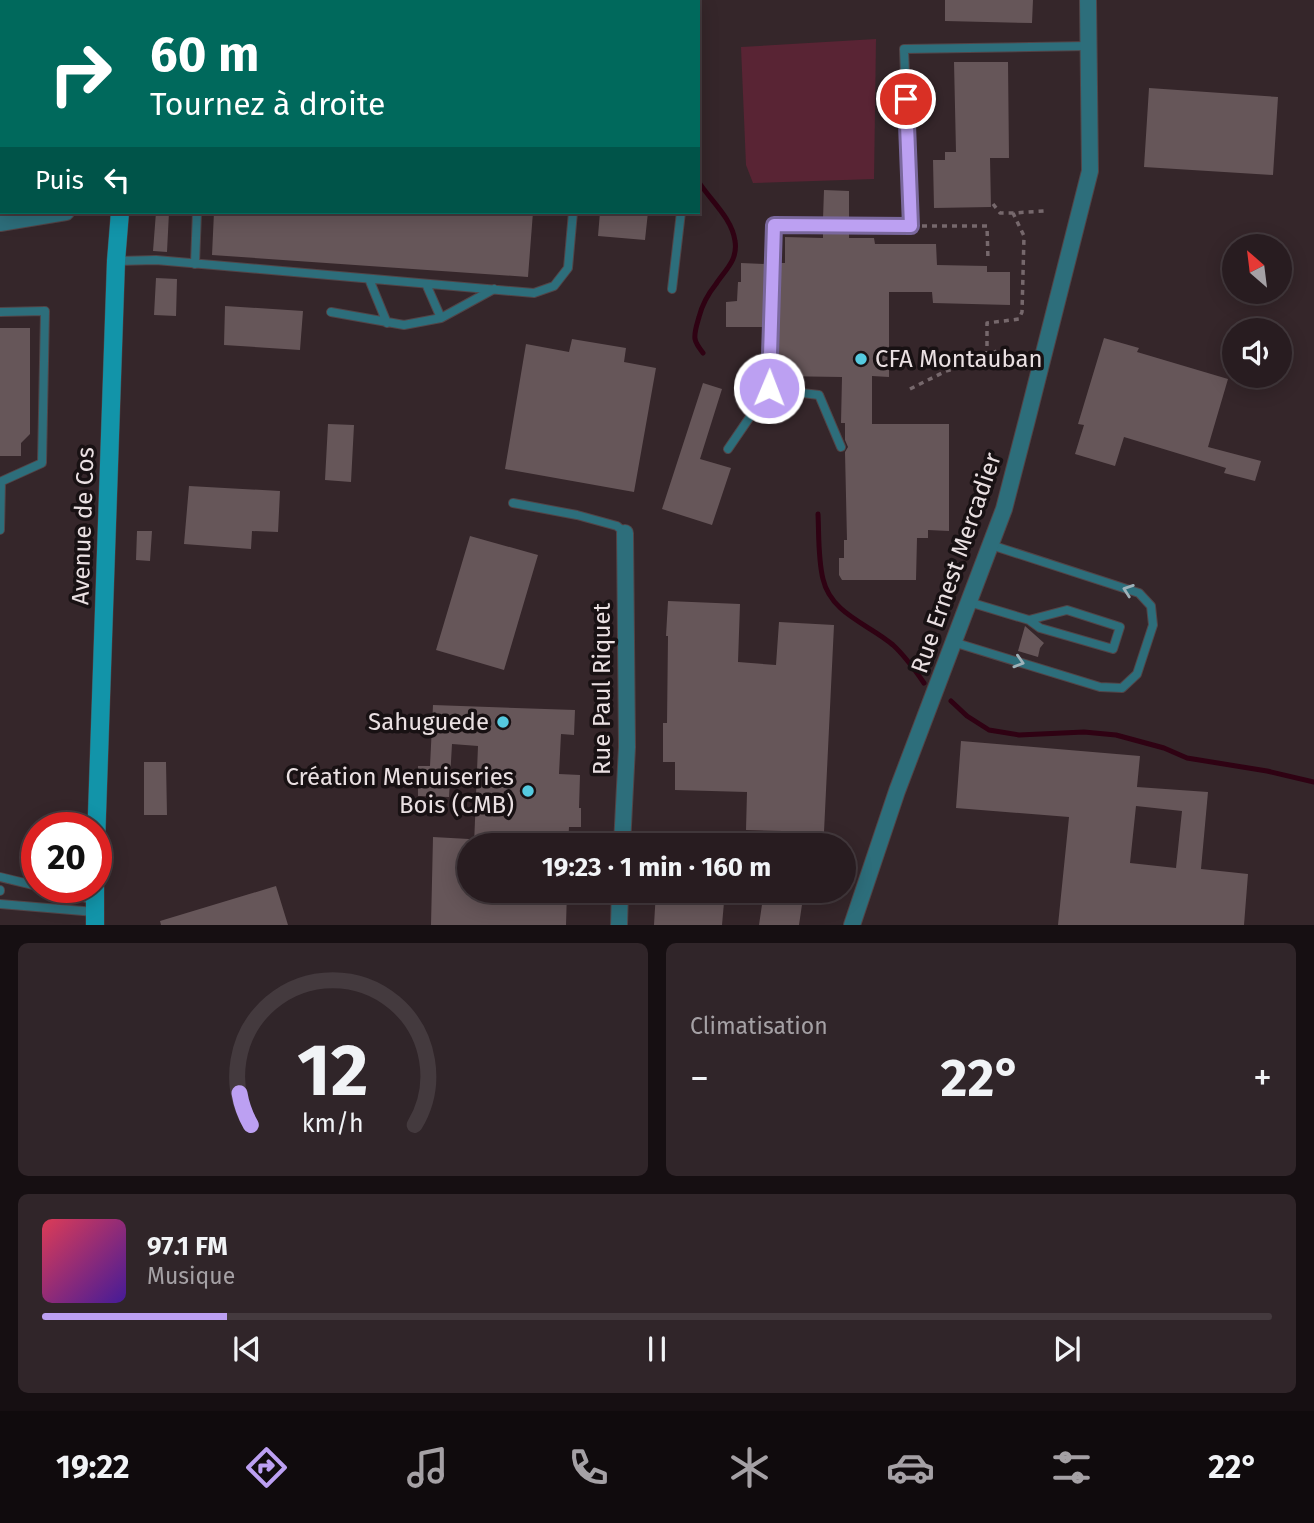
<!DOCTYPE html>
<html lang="fr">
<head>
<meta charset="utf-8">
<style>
  :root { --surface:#281c20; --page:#302529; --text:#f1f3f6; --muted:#a5a1a5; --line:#443a3e; --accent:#bca0f2 }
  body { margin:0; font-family:"Fira Sans",sans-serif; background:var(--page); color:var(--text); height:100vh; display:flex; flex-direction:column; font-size:26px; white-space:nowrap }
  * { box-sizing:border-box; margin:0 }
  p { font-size:23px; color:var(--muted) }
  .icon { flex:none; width:38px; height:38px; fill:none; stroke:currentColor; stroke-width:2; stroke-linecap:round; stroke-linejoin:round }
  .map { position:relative; height:925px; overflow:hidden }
  .sheet { display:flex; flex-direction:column; gap:18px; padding:18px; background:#160f12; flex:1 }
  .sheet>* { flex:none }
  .banner { position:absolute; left:0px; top:0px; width:700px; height:214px; box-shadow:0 4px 18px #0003,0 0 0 2px var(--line); background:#00695c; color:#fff; overflow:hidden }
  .needle { width:46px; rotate:332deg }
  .fabs { position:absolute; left:1222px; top:234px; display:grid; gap:14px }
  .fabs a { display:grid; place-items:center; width:70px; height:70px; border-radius:50%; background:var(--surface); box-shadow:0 4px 18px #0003,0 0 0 2px var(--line); font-size:35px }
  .speed { position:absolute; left:21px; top:812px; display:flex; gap:14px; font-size:35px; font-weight:700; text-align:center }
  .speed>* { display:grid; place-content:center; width:91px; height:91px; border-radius:50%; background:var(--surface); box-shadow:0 4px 18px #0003,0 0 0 2px var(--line); line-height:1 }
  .speed .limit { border:10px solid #d22; background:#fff; color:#111 }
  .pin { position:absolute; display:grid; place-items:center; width:60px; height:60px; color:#fff; margin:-30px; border:4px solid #fff; border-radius:50%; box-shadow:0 2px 7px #0007 }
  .me { position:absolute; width:77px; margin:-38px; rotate:1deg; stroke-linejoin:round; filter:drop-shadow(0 0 5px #0008) }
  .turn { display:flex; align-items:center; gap:24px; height:147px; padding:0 35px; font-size:32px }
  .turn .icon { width:91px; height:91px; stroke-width:2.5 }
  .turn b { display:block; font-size:49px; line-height:60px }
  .then { display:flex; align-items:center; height:66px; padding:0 35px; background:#0003; gap:14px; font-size:26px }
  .big { font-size:52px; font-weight:700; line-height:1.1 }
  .sheet .card { flex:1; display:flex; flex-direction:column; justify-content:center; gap:10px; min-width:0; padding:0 24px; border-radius:10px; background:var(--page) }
  .sheet .dial { align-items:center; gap:0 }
  .dial svg { height:182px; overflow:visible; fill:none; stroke:var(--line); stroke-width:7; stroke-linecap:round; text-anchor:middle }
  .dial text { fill:var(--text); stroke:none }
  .song { display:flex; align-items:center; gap:21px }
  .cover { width:84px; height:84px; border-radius:10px; background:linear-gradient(135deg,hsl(350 70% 55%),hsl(260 70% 35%)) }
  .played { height:7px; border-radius:4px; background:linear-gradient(90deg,var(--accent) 15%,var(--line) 15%) }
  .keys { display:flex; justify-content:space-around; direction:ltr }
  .heat { display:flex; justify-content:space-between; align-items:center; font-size:38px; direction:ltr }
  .sheet .tiles { flex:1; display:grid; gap:18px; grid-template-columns:1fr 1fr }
  .card:last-child { grid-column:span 2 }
  .trip { position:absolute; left:457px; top:833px; width:399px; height:70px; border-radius:35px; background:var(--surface); box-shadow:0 4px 18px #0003,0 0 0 2px var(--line); font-weight:700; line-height:70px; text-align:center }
  .dock { display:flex; height:112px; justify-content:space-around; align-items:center; background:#100b0d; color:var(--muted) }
  .dock .icon { width:49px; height:49px }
  .dock .selected { color:var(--accent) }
  .dock b { font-size:32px; color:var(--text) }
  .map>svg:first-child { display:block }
  .green { fill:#592434 }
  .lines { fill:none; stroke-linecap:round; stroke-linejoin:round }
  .stream { stroke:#2f0213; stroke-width:5 }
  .building { fill:#665659; fill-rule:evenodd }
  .lane-casing { stroke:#524447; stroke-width:10 }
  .street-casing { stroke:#524447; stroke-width:18 }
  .secondary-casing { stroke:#524447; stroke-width:19 }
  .path { stroke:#76686c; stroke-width:3.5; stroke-dasharray:5 5; stroke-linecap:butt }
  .lane { stroke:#2d6e7b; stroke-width:8 }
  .street { stroke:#2d6e7b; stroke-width:16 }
  .secondary { stroke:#1294a9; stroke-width:18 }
  .oneway { stroke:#9eb2b9 }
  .route-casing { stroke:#7a689d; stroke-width:18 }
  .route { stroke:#bca0f2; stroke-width:12 }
  .poi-dot { fill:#55cae0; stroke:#181113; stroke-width:2.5 }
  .labels { text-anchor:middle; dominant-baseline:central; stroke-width:7; stroke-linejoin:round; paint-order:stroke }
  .poi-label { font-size:24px; fill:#eae0e2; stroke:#181113; text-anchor:end }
  .street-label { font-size:24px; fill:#eae0e2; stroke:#181113 }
</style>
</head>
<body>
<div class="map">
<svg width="1314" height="925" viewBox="0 0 1314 925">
  <rect width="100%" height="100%" fill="#35262a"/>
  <path class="green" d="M876 39 874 179 753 183 746 165 741 47Z"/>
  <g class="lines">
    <path class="stream" d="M227 0 237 2
      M698 181C710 200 732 218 735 241 738 260 726 269 716 284 708 294 702 305 699 317 697 324 694 332 695 339 696 344 700 349 703 353
      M818 514C819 535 818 559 823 579 831 614 869 624 893 645 905 656 915 670 924 683
      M951 701 967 716 989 730 1019 735 1084 732 1116 735 1164 748 1187 758 1267 771 1314 782"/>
  </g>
  <path class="building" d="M945 0H1033L1032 23 945 21Z
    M954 62H1008L1009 158H990L991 207 934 208 933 160H945V152H956Z
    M1149 88 1278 97 1273 175 1144 167Z
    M824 190 849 191V219H823Z
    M156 212H169L167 252 153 251Z
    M214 212H533L528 277 212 255Z
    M600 212H648L645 240 598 236Z
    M823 232H849V238H874L875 244H936L937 265 987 266V272H1010V305L933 303 932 292H889V377L872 376V424H949V531L928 530V538H917L916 580H842L839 575V558H844V540H847L845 452 848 447 845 440V423H841L842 377 776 376 779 263H785V237L823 238Z
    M741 263 766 264 764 327H726V302L737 301 738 282H741Z
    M156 278 177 279 176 316 154 315Z
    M225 306 303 311 300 350 224 345Z
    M0 328H30V434L21 443V456H0Z
    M1104 338 1139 348 1137 352 1228 379 1208 447 1261 461 1255 481 1224 473 1226 468 1124 437 1115 466 1075 454 1084 425 1078 424Z
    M572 339 626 348 624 362 656 368 634 492 505 469 526 344 569 352Z
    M703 383 722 389 700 459 731 468 712 525 662 509Z
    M328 424 354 425 351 482 325 480Z
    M189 486 280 491 278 532 252 531 251 549 184 544Z
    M137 531H152L150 561 136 560Z
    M470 536 538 555 504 670 436 650Z
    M668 601 740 604 738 662 776 665 779 622 834 625 824 832 746 830 747 792 675 790V762H663V723H667L668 636H666Z
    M1025 626 1044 643 1040 648 1038 657 1018 651Z
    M433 705 575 710 574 735 561 734 559 774 580 775 579 808H581V827H569L568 845H474L478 746 452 744 449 797 418 796V766H430Z
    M961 741 1140 756 1137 787 1208 792 1201 869 1248 874 1244 925H1058L1069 817 956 808ZM1136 806 1182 811 1176 868 1130 863Z
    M144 762H166L167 815H144Z
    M433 837 469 839V891H567L566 925H431Z
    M276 886 288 925H161L160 921Z
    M656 891H725L722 925H654Z
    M764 891H804L799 925H759Z"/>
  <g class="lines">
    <g class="lane-casing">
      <path id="lane" d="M117 261 156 260 534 293 554 286 568 268 573 212
        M195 264 197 212
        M369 279 387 323
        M426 284 441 318
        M672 289 681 212
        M0 312 45 311 42 463 0 482
        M331 312 404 325 441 318 494 289
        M769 389 819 395 841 447
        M728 449 769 389 774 225 911 226 904 49 1088 46
        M513 503 577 515 617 526 625 533
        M0 530 1 482
        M969 602 1029 620 1040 628 1113 649 1120 627 1067 610 1029 620
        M953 642 1100 687 1122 688 1137 674 1153 625 1151 606 1139 593 991 545
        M0 877 37 886
        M42 887 94 900
        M0 890V891
        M0 904 95 912"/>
    </g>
    <g class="street-casing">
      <path id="street" d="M0 223 66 212
        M622 845 627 747 625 533
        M619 925 620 891
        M852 925 897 791 1004 509 1027 420 1090 171 1088 0"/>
    </g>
    <g class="secondary-casing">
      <path id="secondary" d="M131 0V2
        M96 843 116 261 120 212
        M95 925V887"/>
    </g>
    <path class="path" d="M993 204 1000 213H1013
      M922 226H987L988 260
      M987 356V323L1019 319 1022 312 1024 236 1013 213 1044 211
      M910 389 946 371 969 365 999 350"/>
    <use href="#lane" class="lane"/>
    <use href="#street" class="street"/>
    <use href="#secondary" class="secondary"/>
  </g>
  <defs><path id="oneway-chevron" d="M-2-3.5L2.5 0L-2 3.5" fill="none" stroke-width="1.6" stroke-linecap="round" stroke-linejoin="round" transform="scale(1.75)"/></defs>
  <g class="oneway">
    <use href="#oneway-chevron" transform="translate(1128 590) rotate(-161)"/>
    <use href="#oneway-chevron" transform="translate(1019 662) rotate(17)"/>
  </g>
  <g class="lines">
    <g class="route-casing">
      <path id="route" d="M769 388 774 225 911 226 906 99"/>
    </g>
    <use href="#route" class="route"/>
  </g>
  <g class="poi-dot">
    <circle cx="861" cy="359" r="7"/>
    <circle cx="503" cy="722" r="7"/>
    <circle cx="528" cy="791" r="7"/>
  </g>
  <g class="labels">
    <g class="poi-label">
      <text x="875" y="359" text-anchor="start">CFA Montauban</text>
      <text x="489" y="722">Sahuguede</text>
      <text x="514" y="777">Création Menuiseries<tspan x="514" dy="28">Bois (CMB)</tspan></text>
    </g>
    <g class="street-label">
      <text transform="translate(83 526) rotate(-88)">Avenue de Cos</text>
      <text transform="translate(956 563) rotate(-71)">Rue Ernest Mercadier</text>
      <text transform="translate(602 689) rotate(-90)">Rue Paul Riquet</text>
    </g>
  </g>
</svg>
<div class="fabs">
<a><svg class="needle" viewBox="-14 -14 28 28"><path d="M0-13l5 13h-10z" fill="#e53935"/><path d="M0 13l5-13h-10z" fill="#a5a1a5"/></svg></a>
<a><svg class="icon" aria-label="sound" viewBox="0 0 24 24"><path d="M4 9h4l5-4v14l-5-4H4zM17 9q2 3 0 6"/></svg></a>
</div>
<div class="speed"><div class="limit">20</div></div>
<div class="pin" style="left:906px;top:99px;background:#d93025"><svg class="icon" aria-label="arrive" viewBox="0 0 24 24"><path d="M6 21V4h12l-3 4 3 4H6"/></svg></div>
<svg class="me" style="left:769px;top:388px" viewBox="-20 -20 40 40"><circle r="17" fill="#bca0f2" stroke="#fff" stroke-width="3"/><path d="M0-11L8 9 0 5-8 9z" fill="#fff"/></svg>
<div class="trip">19:23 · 1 min · 160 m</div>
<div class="banner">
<div class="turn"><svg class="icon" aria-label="right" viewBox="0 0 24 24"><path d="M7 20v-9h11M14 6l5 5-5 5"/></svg><div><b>60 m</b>Tournez à droite</div></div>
<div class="then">Puis<svg class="icon" aria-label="left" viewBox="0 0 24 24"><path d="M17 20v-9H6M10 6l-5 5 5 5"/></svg></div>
</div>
</div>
<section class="sheet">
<div class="tiles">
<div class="card dial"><svg viewBox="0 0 100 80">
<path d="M14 69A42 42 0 1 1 86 69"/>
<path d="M14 69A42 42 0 0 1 9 55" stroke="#bca0f2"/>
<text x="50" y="56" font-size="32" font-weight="700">12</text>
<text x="50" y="72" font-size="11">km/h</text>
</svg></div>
<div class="card"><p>Climatisation</p>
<div class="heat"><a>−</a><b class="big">22°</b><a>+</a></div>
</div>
<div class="card">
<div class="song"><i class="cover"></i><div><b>97.1 FM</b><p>Musique</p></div></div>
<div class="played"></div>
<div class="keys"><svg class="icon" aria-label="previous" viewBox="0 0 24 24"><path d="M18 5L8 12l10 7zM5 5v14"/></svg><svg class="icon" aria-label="pause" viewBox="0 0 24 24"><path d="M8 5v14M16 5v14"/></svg><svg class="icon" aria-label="next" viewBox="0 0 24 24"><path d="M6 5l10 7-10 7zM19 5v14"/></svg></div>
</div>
</div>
</section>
<nav class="dock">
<b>19:22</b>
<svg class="icon selected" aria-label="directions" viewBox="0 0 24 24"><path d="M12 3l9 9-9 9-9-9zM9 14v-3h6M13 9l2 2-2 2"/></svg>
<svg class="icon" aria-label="music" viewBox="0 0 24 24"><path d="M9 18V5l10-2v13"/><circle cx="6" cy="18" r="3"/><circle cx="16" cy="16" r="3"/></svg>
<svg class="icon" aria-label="phone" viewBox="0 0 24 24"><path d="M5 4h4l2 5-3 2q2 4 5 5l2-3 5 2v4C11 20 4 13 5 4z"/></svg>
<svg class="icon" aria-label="climate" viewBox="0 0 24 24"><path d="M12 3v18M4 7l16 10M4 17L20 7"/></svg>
<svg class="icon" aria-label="car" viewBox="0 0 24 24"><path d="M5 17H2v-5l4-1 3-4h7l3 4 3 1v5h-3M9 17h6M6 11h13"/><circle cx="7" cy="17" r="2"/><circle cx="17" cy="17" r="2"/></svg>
<svg class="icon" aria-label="filters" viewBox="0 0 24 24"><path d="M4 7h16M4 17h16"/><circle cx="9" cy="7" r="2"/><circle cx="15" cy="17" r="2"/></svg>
<b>22°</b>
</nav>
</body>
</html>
